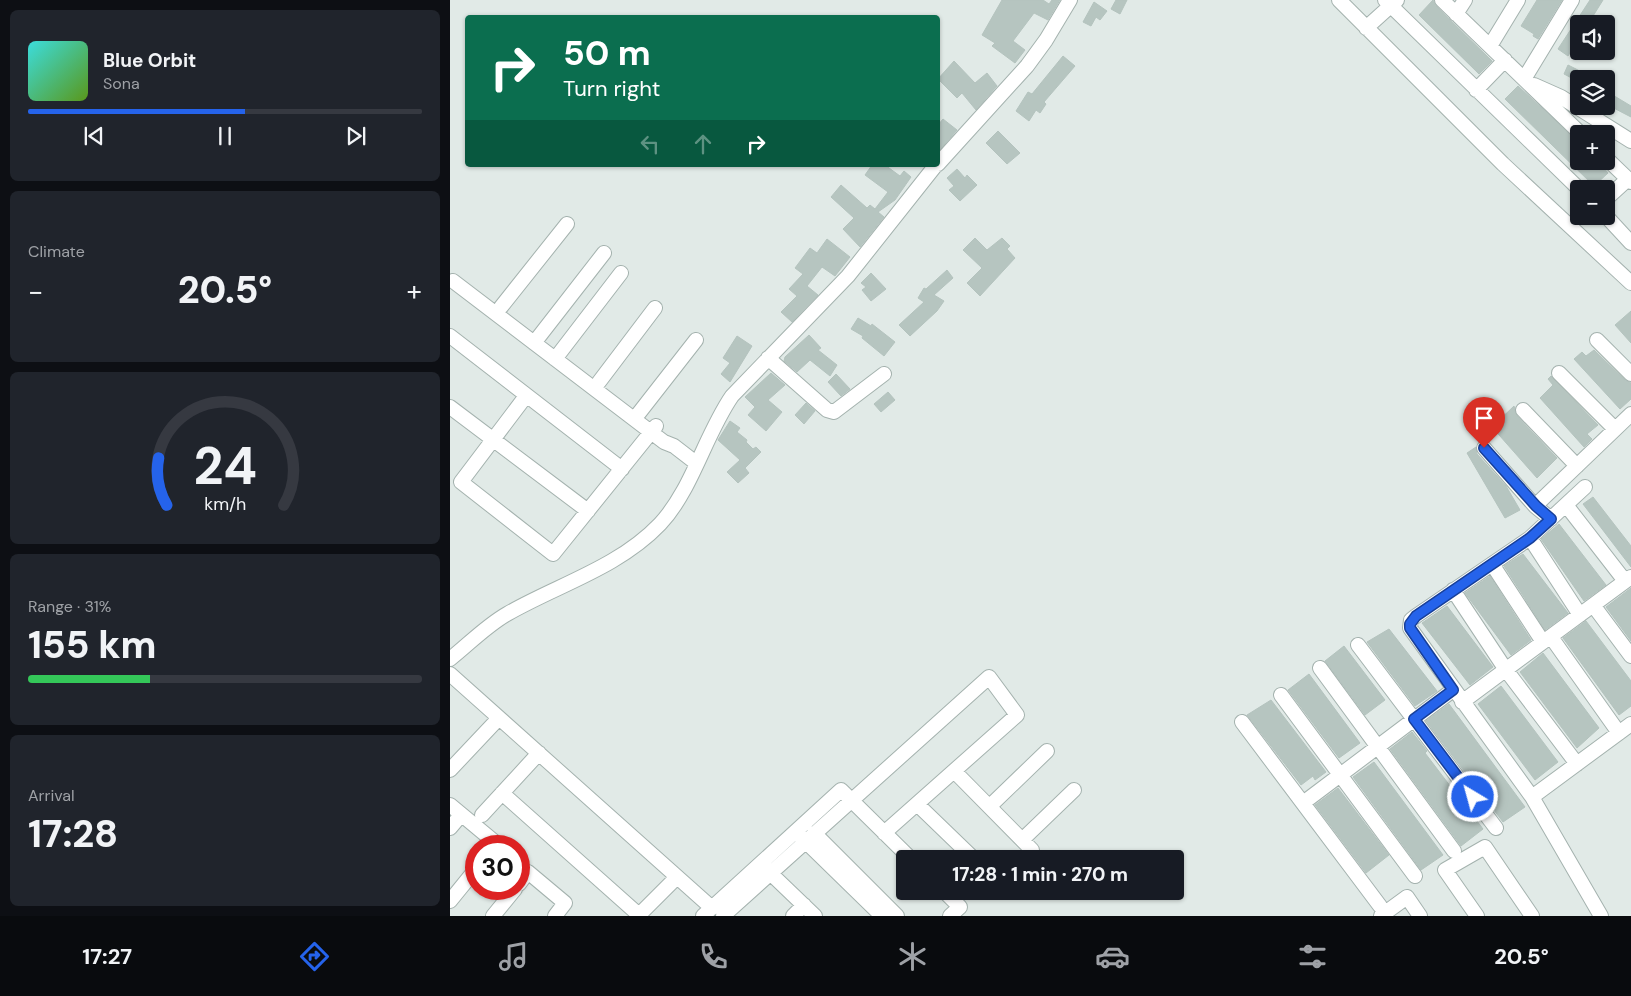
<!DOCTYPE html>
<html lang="en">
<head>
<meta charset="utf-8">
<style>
  :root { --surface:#171b24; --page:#20242c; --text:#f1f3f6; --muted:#9ea1a6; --line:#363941; --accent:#2563eb }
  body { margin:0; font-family:"DM Sans",sans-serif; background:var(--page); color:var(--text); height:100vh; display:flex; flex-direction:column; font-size:19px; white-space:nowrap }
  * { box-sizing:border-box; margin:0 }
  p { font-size:16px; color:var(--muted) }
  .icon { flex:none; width:28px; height:28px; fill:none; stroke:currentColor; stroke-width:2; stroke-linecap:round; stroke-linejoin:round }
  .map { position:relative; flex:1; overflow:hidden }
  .panel { display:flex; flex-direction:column; gap:10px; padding:10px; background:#0d0f14; width:450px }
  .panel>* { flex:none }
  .guide { position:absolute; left:15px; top:15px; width:475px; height:152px; border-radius:5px; box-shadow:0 1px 4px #0004; background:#0b6e4f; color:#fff; overflow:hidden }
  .controls { position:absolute; left:1120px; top:15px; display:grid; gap:10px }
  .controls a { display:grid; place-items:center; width:45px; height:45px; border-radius:5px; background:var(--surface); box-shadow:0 1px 4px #0004; font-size:25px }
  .speed { position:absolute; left:15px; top:835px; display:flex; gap:10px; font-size:25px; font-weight:700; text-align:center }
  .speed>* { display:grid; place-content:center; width:65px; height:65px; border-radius:50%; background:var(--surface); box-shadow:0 1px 4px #0004; line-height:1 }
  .speed .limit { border:8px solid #d22; background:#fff; color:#111 }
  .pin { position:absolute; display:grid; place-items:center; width:42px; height:42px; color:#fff; margin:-51px -21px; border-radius:50% 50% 50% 0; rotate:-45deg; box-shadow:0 0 5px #0007 }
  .pin .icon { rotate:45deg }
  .me { position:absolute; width:55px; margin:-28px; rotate:323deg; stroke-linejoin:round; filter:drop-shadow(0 0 4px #0008) }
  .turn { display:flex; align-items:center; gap:18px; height:105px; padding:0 15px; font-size:22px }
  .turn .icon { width:65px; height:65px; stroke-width:2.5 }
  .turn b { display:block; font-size:35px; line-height:42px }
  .lanes { display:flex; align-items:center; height:48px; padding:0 15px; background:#0003; justify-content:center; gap:25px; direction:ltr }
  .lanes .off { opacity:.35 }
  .big { font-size:38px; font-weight:800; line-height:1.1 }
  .panel .tile { flex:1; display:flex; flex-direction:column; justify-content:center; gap:8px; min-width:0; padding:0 18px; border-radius:8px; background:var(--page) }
  .panel .dial { align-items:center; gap:0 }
  .dial svg { height:130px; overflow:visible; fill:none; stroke:var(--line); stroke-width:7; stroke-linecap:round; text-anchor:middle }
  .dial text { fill:var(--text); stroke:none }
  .song { display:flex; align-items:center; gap:15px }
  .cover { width:60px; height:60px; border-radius:8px; background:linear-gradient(135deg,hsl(180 70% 55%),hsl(90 70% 35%)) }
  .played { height:5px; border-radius:2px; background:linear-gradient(90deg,var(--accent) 55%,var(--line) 55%) }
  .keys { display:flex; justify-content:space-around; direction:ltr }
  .heat { display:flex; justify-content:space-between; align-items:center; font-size:28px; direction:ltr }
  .charge { height:8px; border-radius:4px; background:linear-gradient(90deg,#34c759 31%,var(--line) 0) }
  .trip { position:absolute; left:446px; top:850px; width:288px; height:50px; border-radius:5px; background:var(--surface); box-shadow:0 1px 4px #0004; font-weight:800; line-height:50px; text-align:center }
  .tab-bar { display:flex; height:80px; justify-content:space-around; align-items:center; background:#090b0e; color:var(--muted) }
  .tab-bar .icon { width:35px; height:35px }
  .tab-bar .selected { color:var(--accent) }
  .tab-bar b { font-size:22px; color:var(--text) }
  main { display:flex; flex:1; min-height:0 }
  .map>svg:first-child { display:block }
  .building { fill:#b6c5c0; stroke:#b4c3be }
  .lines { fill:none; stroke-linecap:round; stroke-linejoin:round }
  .minor-casing { stroke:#a4b2ae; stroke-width:16 }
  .minor { stroke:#fff; stroke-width:14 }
  .route-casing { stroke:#184099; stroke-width:12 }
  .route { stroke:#2563eb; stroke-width:9 }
</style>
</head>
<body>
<main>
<section class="panel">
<div class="tile">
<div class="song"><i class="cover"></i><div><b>Blue Orbit</b><p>Sona</p></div></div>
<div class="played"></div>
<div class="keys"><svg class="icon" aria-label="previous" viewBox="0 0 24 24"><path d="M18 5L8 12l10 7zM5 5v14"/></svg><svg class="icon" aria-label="pause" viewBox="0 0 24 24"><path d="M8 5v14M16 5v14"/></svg><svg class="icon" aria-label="next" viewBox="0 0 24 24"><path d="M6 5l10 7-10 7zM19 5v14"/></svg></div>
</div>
<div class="tile"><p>Climate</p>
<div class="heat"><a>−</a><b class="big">20.5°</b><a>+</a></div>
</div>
<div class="tile dial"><svg viewBox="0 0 100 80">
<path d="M14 69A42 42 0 1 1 86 69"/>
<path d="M14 69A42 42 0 0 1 9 40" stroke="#2563eb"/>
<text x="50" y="56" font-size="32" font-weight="700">24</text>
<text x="50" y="72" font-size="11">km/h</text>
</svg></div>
<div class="tile"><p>Range · 31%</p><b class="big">155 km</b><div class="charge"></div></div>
<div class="tile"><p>Arrival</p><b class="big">17:28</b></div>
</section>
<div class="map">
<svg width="1181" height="916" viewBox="0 0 1181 916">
  <rect width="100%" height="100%" fill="#e1eae7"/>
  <path class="building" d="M552 0H593L599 4 602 0H610L598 20 584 13 563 41 575 50 565 63 542 46 545 43 532 35Z
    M666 0H677L670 14 661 9Z
    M983 0 986 6 1042 61 1029 74 969 15Z
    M1087 0H1112L1088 39 1083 36 1084 34 1071 26Z
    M1140 0H1153L1138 24H1129V39L1118 56 1108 49Z
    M644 2 657 11 650 20 646 17 641 26 633 22Z
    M613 56 625 66 594 102 596 104 590 113 586 110 579 121 566 111 578 92 582 94Z
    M504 61 525 83 537 73 547 86 526 110 512 93 507 98 488 79Z
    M1118 65 1126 69 1144 79H1129V82L1114 74Z
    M1068 86 1129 142V161H1148L1158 173 1144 186 1055 99Z
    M1156 91 1181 106V117L1156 104Z
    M493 119 507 130 488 152V125Z
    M548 131 570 153 557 164 536 143Z
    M422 165H435L450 176 454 171 461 177 445 200 428 212 434 217 410 247 393 229 404 218 381 197 391 185 417 208 420 205 425 209 438 192 415 175Z
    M507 169 515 178 517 175 527 185 510 201 499 190 504 186 497 178Z
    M525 238 537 250 552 238 560 246 557 249 565 258 530 296 517 283 532 268 513 250Z
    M377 239 400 257 385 276 372 267 357 286 368 295 342 322 331 312 347 296 339 289 353 274 345 268 360 248 367 253Z
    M497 270 503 278 484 295 494 301 487 311 460 336 449 325 474 302 468 298 474 288 476 289Z
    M421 273 436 289 421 301 412 290 416 287 411 283Z
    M1181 311V343L1165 325Z
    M408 318 421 326 422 324 445 342 434 356 412 338 413 336 401 329Z
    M359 335 371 348 368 350 387 365 380 376 360 360 347 372 334 361 335 357Z
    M287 336 302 346 280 382 271 374 280 363 273 358Z
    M1144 350 1175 380 1181 383V399L1170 409 1124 359 1132 352 1136 356Z
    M321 373 335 385 318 400 332 412 316 431 298 415 305 407 295 397Z
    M386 374 400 389 391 396 378 382Z
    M1101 376 1148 425 1137 434 1142 439 1134 447 1090 398 1103 385 1098 379Z
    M438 392 445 400 431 412 424 404Z
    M356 403 365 411 354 424 345 415Z
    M1064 406 1067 416 1107 458 1087 478 1042 427Z
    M280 421 290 428 287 432 297 440 296 442 303 449 306 447 311 452 295 468 299 473 288 483 277 472 290 460 268 440Z
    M1026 447 1027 454 1056 486 1070 510 1055 518 1017 453Z
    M1143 497 1181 546V567L1133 504Z
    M1109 524 1156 585 1134 601 1091 539Z
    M1073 554 1118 613 1095 630 1054 566Z
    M1040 576 1081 640 1061 655 1015 593Z
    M1181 588V641L1156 607Z
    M997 606 1043 667 1020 685 972 623Z
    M1136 621 1181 681V706L1169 715 1113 638Z
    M939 629 987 691 965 706 917 642Z
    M894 646 935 700 915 715 875 661Z
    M1093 653 1149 728 1127 748 1070 672Z
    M859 674 910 743 889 758 838 690Z
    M1051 686 1108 762 1085 780 1028 704Z
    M821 700 876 772 865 780 863 776 851 785 797 715Z
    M999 704 1075 807 1053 822 976 721Z
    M962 732 977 751 975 753 1033 829 1011 846 940 749Z
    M924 762 993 855 971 870 903 777Z
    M888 788 939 855 916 873 865 805Z"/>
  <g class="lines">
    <g class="minor-casing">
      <path id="minor" d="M889 0 1053 164 1181 283
        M935 0 1129 189
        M992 0 1131 134
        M1006 14 1015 0
        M916 28 947 0
        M1040 46 1068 0
        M1074 79 1122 0
        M1084 85 1111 97 1181 141
        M1026 90 1055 60
        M1156 158 1181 182
        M488 164 577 66 596 40 620 0
        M1156 199 1178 179
        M1156 216 1181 243
        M3 281 214 442 224 446 246 463
        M51 307 117 224
        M0 336 172 469
        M1147 340 1181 374
        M84 343 154 253
        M318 358 377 410 384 412 434 374
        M105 359 171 273
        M1109 373 1165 429
        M149 382 205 308
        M76 396 11 482 103 554 206 426
        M0 407 138 511
        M1073 410 1127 466
        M189 413 246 340
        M1034 448 1085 506 1101 519
        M1135 487 1080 538 966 616 961 620 960 628 1082 797 1151 916
        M1116 505 1175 581
        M1085 506 1181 414
        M1080 538 1130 615
        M1042 564 1093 642
        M1003 590 1056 670 1127 764
        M1143 605 1181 656
        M1101 637 1169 733
        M908 645 1046 828
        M0 659C19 644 36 626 57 614 107 585 168 568 210 524 242 490 255 435 282 396L398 276 486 165
        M870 668 1004 851
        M0 674 262 908
        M831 695 965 876
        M1012 702 1181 577
        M792 722 930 906
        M0 770 49 718
        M504 771 582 850 574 859
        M52 793 189 915
        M1082 797 1181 724
        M853 803 1003 690
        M467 804 524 859
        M0 805 47 844 45 846
        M540 806 597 751
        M32 815 89 753
        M0 828 11 815
        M364 833 447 916
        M350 836 432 916
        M572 840 624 790
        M315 868 365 916
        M69 884 78 872 115 903 105 916
        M494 891 510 907 500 916
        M0 901 26 869
        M43 916 65 889
        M188 916 227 877
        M253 916 391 790 461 859
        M273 916 539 677 567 715 434 833
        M343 916 354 905
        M931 916 957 897 970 916
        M1027 916 995 870 1035 847 1082 916"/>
    </g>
    <use href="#minor" class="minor"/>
  </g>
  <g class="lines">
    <g class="route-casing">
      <path id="route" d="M1023 797 964 719 1003 690 960 628V624L966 616 1080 538 1101 519 1086 506 1034 448"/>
    </g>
    <use href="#route" class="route"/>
  </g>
</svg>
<div class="controls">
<a><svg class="icon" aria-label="sound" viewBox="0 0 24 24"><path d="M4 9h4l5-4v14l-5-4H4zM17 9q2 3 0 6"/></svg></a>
<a><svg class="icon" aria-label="layers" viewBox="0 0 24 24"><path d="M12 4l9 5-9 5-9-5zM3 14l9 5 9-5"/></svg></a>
<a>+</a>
<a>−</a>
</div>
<div class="speed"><div class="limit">30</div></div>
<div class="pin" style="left:1034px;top:448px;background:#d93025"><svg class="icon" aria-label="arrive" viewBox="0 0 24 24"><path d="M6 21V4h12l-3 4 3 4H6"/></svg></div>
<svg class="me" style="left:1023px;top:797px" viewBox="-20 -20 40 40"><circle r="17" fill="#2563eb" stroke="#fff" stroke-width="3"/><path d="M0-11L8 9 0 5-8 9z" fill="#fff"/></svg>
<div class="trip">17:28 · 1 min · 270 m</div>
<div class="guide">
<div class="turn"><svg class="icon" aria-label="right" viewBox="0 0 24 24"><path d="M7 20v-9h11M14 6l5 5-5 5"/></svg><div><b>50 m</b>Turn right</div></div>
<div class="lanes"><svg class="icon off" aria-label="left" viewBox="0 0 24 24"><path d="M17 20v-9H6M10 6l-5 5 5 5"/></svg><svg class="icon off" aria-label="ahead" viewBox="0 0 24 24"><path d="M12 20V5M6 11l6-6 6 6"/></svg><svg class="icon" aria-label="right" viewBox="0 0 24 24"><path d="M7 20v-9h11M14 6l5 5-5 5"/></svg></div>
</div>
</div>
</main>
<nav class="tab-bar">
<b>17:27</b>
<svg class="icon selected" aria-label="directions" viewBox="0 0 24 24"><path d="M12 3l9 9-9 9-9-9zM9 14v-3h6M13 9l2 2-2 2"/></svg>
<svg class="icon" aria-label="music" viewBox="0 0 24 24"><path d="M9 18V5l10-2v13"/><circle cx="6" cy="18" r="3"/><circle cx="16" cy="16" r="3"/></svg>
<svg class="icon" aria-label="phone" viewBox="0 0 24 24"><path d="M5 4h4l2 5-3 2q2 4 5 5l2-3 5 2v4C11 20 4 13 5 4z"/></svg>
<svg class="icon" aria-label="climate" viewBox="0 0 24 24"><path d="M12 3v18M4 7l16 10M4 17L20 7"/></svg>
<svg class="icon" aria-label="car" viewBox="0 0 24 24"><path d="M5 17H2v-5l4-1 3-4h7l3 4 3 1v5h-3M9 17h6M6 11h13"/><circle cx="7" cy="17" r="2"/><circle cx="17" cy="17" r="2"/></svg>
<svg class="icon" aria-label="filters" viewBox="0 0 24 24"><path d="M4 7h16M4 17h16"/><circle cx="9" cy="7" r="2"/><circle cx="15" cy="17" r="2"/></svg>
<b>20.5°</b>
</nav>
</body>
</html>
